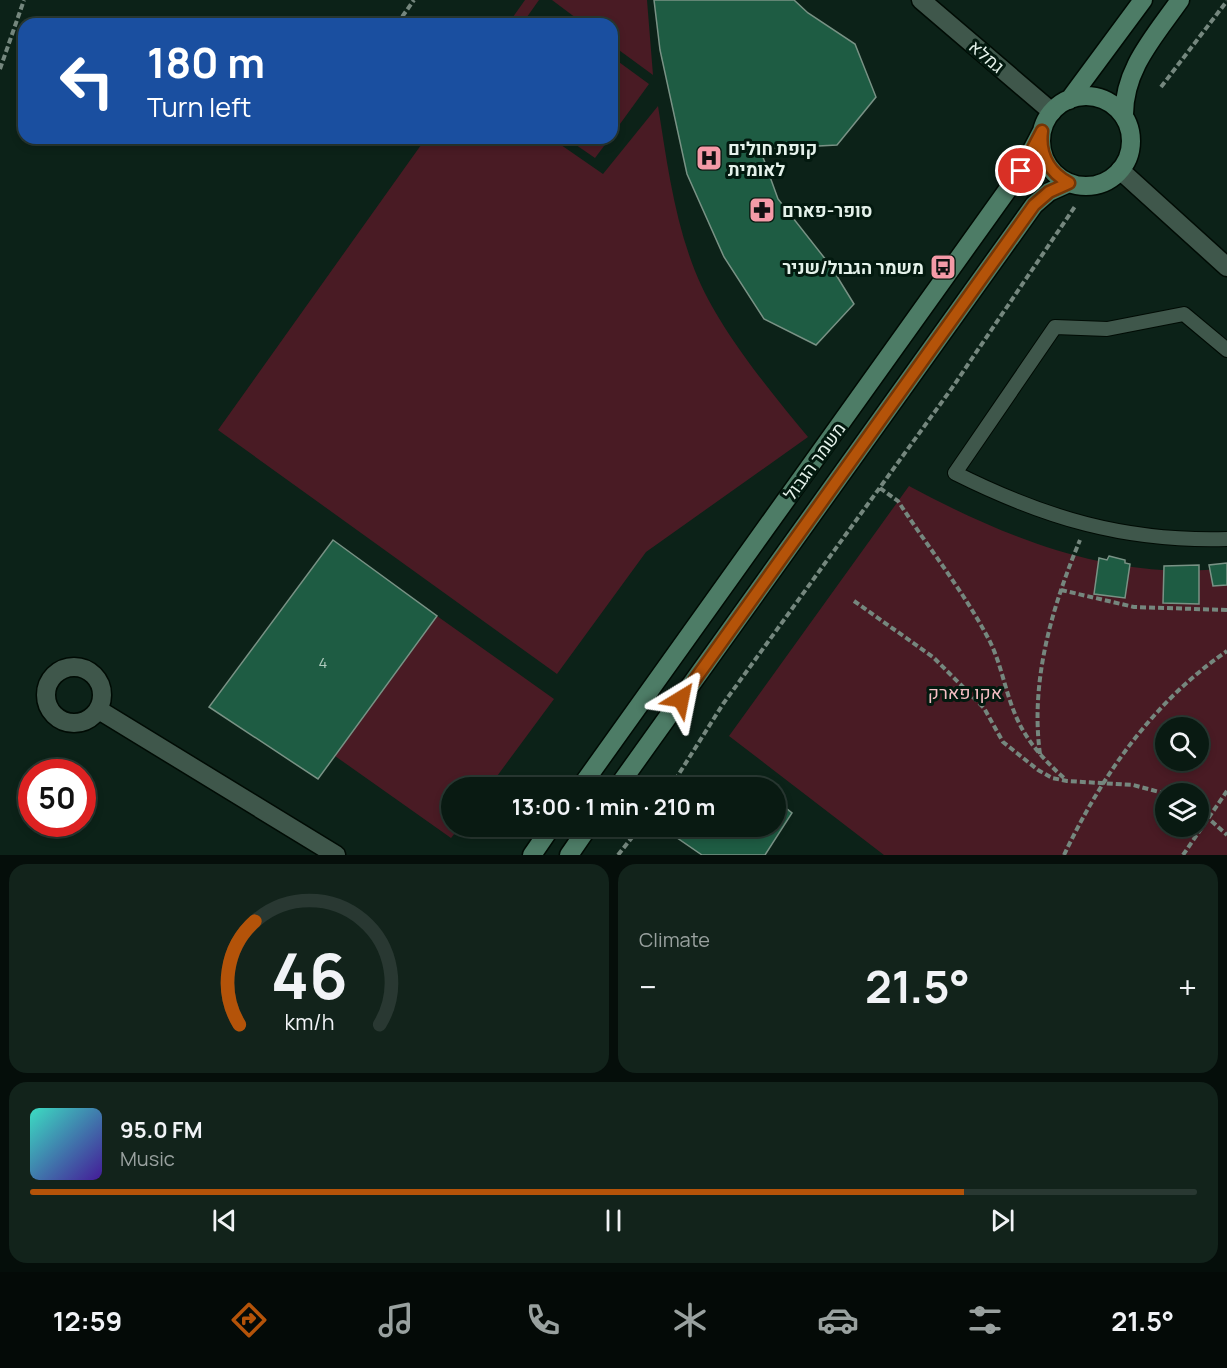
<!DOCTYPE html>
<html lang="en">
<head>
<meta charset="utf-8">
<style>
  :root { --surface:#091a12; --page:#12231b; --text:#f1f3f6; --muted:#99a19f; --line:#293832; --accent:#b45309 }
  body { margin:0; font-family:Manrope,Heebo,sans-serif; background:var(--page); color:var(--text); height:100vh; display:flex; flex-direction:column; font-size:22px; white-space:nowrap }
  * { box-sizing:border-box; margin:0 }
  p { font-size:20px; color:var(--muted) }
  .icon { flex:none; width:33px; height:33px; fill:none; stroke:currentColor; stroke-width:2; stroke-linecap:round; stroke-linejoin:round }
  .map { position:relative; height:855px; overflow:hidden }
  .sheet { display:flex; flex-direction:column; gap:9px; padding:9px; background:#050e0a; flex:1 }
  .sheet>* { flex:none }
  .hud { position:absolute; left:18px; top:18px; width:600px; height:126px; border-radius:18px; box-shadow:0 3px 9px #0003,0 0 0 2px var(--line); background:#1a4fa0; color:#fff; overflow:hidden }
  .buttons { position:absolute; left:1155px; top:717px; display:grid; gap:12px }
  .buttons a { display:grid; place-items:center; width:54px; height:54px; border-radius:50%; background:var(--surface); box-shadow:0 3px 9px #0003,0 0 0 2px var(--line); font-size:30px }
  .speed { position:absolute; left:18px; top:759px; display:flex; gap:12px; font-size:30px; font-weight:700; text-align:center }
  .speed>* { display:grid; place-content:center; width:78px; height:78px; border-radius:50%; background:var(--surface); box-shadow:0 3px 9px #0003,0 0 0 2px var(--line); line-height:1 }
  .speed .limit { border:9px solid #d22; background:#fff; color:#111 }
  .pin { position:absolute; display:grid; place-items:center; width:51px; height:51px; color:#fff; margin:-26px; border:3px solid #fff; border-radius:50%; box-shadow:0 2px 6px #0007 }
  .me { position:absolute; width:66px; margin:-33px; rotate:35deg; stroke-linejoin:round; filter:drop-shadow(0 0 4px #0008) }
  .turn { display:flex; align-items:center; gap:21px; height:126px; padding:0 30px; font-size:27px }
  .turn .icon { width:78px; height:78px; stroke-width:2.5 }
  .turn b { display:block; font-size:42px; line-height:51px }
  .big { font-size:45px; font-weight:700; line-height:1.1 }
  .sheet .widget { flex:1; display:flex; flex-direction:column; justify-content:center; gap:9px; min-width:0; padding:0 21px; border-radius:18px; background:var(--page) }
  .sheet .dial { align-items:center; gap:0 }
  .dial svg { height:156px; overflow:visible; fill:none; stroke:var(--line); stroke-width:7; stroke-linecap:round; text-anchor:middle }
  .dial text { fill:var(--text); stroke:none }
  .song { display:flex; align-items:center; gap:18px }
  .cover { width:72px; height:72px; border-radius:9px; background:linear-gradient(135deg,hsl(170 70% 55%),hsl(260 70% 35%)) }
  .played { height:6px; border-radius:3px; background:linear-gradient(90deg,var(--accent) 80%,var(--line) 80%) }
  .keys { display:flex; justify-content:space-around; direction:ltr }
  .heat { display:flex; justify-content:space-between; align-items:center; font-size:33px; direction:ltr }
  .sheet .tiles { flex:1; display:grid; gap:9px; grid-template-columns:1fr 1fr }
  .widget:last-child { grid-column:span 2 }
  .trip { position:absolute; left:441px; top:777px; width:345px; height:60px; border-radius:30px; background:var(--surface); box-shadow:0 3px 9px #0003,0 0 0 2px var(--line); font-weight:700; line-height:60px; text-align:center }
  .tabs { display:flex; height:96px; justify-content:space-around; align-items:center; background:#040a07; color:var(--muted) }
  .tabs .icon { width:42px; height:42px }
  .tabs .selected { color:var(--accent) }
  .tabs b { font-size:27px; color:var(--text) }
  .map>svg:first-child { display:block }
  .green { fill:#491b24; fill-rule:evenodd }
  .building { fill:#1e5c43; stroke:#799285; stroke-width:1.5 }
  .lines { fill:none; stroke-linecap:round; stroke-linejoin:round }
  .lane-casing { stroke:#000b04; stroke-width:16 }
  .street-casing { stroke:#000b04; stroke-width:21 }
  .secondary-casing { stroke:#000b04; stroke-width:21 }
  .path { stroke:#75877e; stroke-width:4; stroke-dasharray:6 3; stroke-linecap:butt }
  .lane { stroke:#3f574b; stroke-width:14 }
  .street { stroke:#3f574b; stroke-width:18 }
  .secondary { stroke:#4d7c66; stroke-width:18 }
  .route-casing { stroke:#753606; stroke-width:15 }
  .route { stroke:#b45309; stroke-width:10 }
  .labels { text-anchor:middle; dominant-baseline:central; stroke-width:6; stroke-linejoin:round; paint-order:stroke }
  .number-label { font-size:15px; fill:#b2ccc0 }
  .street-label { font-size:18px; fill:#e4f1ea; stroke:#03190f }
  .poi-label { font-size:18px; font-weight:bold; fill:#e4f1ea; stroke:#03190f; text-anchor:start }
  .park-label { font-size:18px; fill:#f5bec4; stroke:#03190f }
</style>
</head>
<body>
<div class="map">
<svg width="1227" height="855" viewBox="0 0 1227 855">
  <rect width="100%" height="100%" fill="#0c2218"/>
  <path class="green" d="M525 0H539L522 24H508Z
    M552 0H647L653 75 612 45V24H584Z
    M612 57 649 84 612 135Z
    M658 106C667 162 674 218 695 271 717 327 769 390 808 437L646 552 557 674 218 430 426 138H551L603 174Z
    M566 138H610L595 158Z
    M909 486C1006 538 1114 582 1227 568V855H884L729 736ZM1166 728H1198V760H1166ZM1166 794H1198V826H1166Z
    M437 616 554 699 489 787 452 788V826L460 827 451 838 335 756Z"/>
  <path class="building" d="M654 0H794L808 13 855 44 876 97 837 145 760 149 778 199 830 265 854 304 816 345 764 319 724 257 687 174 660 50Z
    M333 540 437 616 318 779 209 707Z
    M1109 556 1125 560V563L1130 564 1125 598 1094 594 1099 558 1107 560Z
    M1227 563V585L1213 586 1209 565Z
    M1199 565V604L1163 603 1164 566Z
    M776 800 792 813 765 855H702L673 835 680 826H776Z"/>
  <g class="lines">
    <g class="lane-casing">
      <path id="lane" d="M1227 350 1184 314 1107 329 1055 327 955 473C1045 518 1125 542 1227 539"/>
    </g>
    <g class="street-casing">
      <path id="street" d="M921 0 1052 112
        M1120 170 1227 267
        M46 695a28 28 0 1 1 56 0a28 28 0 1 1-56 0Z
        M99 710 336 855"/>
    </g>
    <g class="secondary-casing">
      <path id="secondary" d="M1041 141a45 45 0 1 1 90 0a45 45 0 1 1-90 0Z
        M1069 100 1143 0
        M1124 117C1123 70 1154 37 1180 0
        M580 788 1021 171 1042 131
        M617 788 1034 205 1049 192 1069 183
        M532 855 552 826
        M569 855 589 826"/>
    </g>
    <path class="path" d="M397 24 414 0
      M0 69 24 0
      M1161 87 1227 1
      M880 488 898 501C927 546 962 589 987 636 1001 661 1004 688 1015 714 1026 741 1044 760 1065 779
      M1061 590 1134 607 1227 610
      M854 601 933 657 984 708 1003 742 1038 770 1052 778 1067 781 1133 785 1167 794
      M1040 754C1030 681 1052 607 1080 540
      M670 788 723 704 952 388 1076 205
      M1198 809 1227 835
      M618 855 641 826
      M1064 855C1102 775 1153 702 1227 651
      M1183 855 1227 791"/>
    <use href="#lane" class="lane"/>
    <use href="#street" class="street"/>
    <use href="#secondary" class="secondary"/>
  </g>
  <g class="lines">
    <g class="route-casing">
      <path id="route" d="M681 699 1034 205 1049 192 1069 183C1049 172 1039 154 1042 131L1021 171"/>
    </g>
    <use href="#route" class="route"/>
  </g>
  <defs>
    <g id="hospital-square" transform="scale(1.35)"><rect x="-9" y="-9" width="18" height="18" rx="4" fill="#f49aa7" stroke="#03190f"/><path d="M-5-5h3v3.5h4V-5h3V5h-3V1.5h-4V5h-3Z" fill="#111"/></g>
    <g id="pharmacy-square" transform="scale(1.35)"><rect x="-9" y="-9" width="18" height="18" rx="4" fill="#f49aa7" stroke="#03190f"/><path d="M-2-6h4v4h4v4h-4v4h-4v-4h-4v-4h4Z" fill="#111"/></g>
    <g id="bus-square" transform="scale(1.35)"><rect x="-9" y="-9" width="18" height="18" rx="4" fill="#f49aa7" stroke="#03190f"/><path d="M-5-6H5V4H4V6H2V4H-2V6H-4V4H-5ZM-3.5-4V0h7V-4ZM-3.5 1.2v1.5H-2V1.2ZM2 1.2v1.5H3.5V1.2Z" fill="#111"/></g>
  </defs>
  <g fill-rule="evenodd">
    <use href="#hospital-square" x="709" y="158"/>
    <use href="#pharmacy-square" x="762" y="210"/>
    <use href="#bus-square" x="943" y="267"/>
  </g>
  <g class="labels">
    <g class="number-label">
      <text x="323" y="662">4</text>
    </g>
    <g class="street-label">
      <text transform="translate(987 56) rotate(41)">גמלא</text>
      <text transform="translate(814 461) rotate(-54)">משמר הגבול</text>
    </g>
    <g class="poi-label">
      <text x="728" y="148">קופת חולים<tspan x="728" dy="21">לאומית</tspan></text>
      <text x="782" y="210">סופר-פארם</text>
      <text x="924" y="267" text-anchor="end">משמר הגבול/שניר</text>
    </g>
    <g class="park-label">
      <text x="965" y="692">אקו פארק</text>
    </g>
  </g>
</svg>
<div class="buttons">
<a><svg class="icon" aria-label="search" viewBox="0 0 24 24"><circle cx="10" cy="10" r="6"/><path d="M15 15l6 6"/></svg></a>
<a><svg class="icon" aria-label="layers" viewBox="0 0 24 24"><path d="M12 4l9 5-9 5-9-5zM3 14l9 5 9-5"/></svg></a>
</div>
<div class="speed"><div class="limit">50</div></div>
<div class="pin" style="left:1021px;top:171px;background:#d93025"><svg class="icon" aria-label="arrive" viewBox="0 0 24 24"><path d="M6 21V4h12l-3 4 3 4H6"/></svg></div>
<svg class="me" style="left:681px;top:699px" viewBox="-20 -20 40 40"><path d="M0-17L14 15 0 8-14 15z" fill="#b45309" stroke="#fff" stroke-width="4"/></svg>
<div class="trip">13:00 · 1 min · 210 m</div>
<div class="hud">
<div class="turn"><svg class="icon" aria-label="left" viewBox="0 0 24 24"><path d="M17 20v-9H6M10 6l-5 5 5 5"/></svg><div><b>180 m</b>Turn left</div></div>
</div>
</div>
<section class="sheet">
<div class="tiles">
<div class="widget dial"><svg viewBox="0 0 100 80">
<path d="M14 69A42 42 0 1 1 86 69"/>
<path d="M14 69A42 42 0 0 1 22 16" stroke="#b45309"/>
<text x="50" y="56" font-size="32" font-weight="700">46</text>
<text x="50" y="72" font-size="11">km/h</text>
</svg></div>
<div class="widget"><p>Climate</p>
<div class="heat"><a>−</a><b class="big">21.5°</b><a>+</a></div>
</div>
<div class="widget">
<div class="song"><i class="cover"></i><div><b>95.0 FM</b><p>Music</p></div></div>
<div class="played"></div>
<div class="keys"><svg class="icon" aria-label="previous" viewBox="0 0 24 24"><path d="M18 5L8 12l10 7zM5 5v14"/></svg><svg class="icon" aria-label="pause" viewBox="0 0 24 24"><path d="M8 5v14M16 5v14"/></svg><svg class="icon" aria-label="next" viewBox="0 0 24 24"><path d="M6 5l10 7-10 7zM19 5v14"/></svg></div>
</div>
</div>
</section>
<nav class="tabs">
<b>12:59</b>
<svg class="icon selected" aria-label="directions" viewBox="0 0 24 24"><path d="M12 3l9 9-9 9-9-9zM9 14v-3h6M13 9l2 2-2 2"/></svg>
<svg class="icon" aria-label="music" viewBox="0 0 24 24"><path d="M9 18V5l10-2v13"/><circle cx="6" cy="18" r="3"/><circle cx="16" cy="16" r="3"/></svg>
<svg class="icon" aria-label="phone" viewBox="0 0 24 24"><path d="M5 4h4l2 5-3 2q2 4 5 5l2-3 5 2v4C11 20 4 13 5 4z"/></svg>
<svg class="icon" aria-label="climate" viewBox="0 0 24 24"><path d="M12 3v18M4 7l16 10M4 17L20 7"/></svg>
<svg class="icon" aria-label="car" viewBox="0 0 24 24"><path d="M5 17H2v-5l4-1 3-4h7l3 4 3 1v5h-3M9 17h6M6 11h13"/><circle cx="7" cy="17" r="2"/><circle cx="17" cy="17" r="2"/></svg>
<svg class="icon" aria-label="filters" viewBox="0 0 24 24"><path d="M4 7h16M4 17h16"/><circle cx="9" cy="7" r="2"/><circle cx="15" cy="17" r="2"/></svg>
<b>21.5°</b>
</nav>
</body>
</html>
